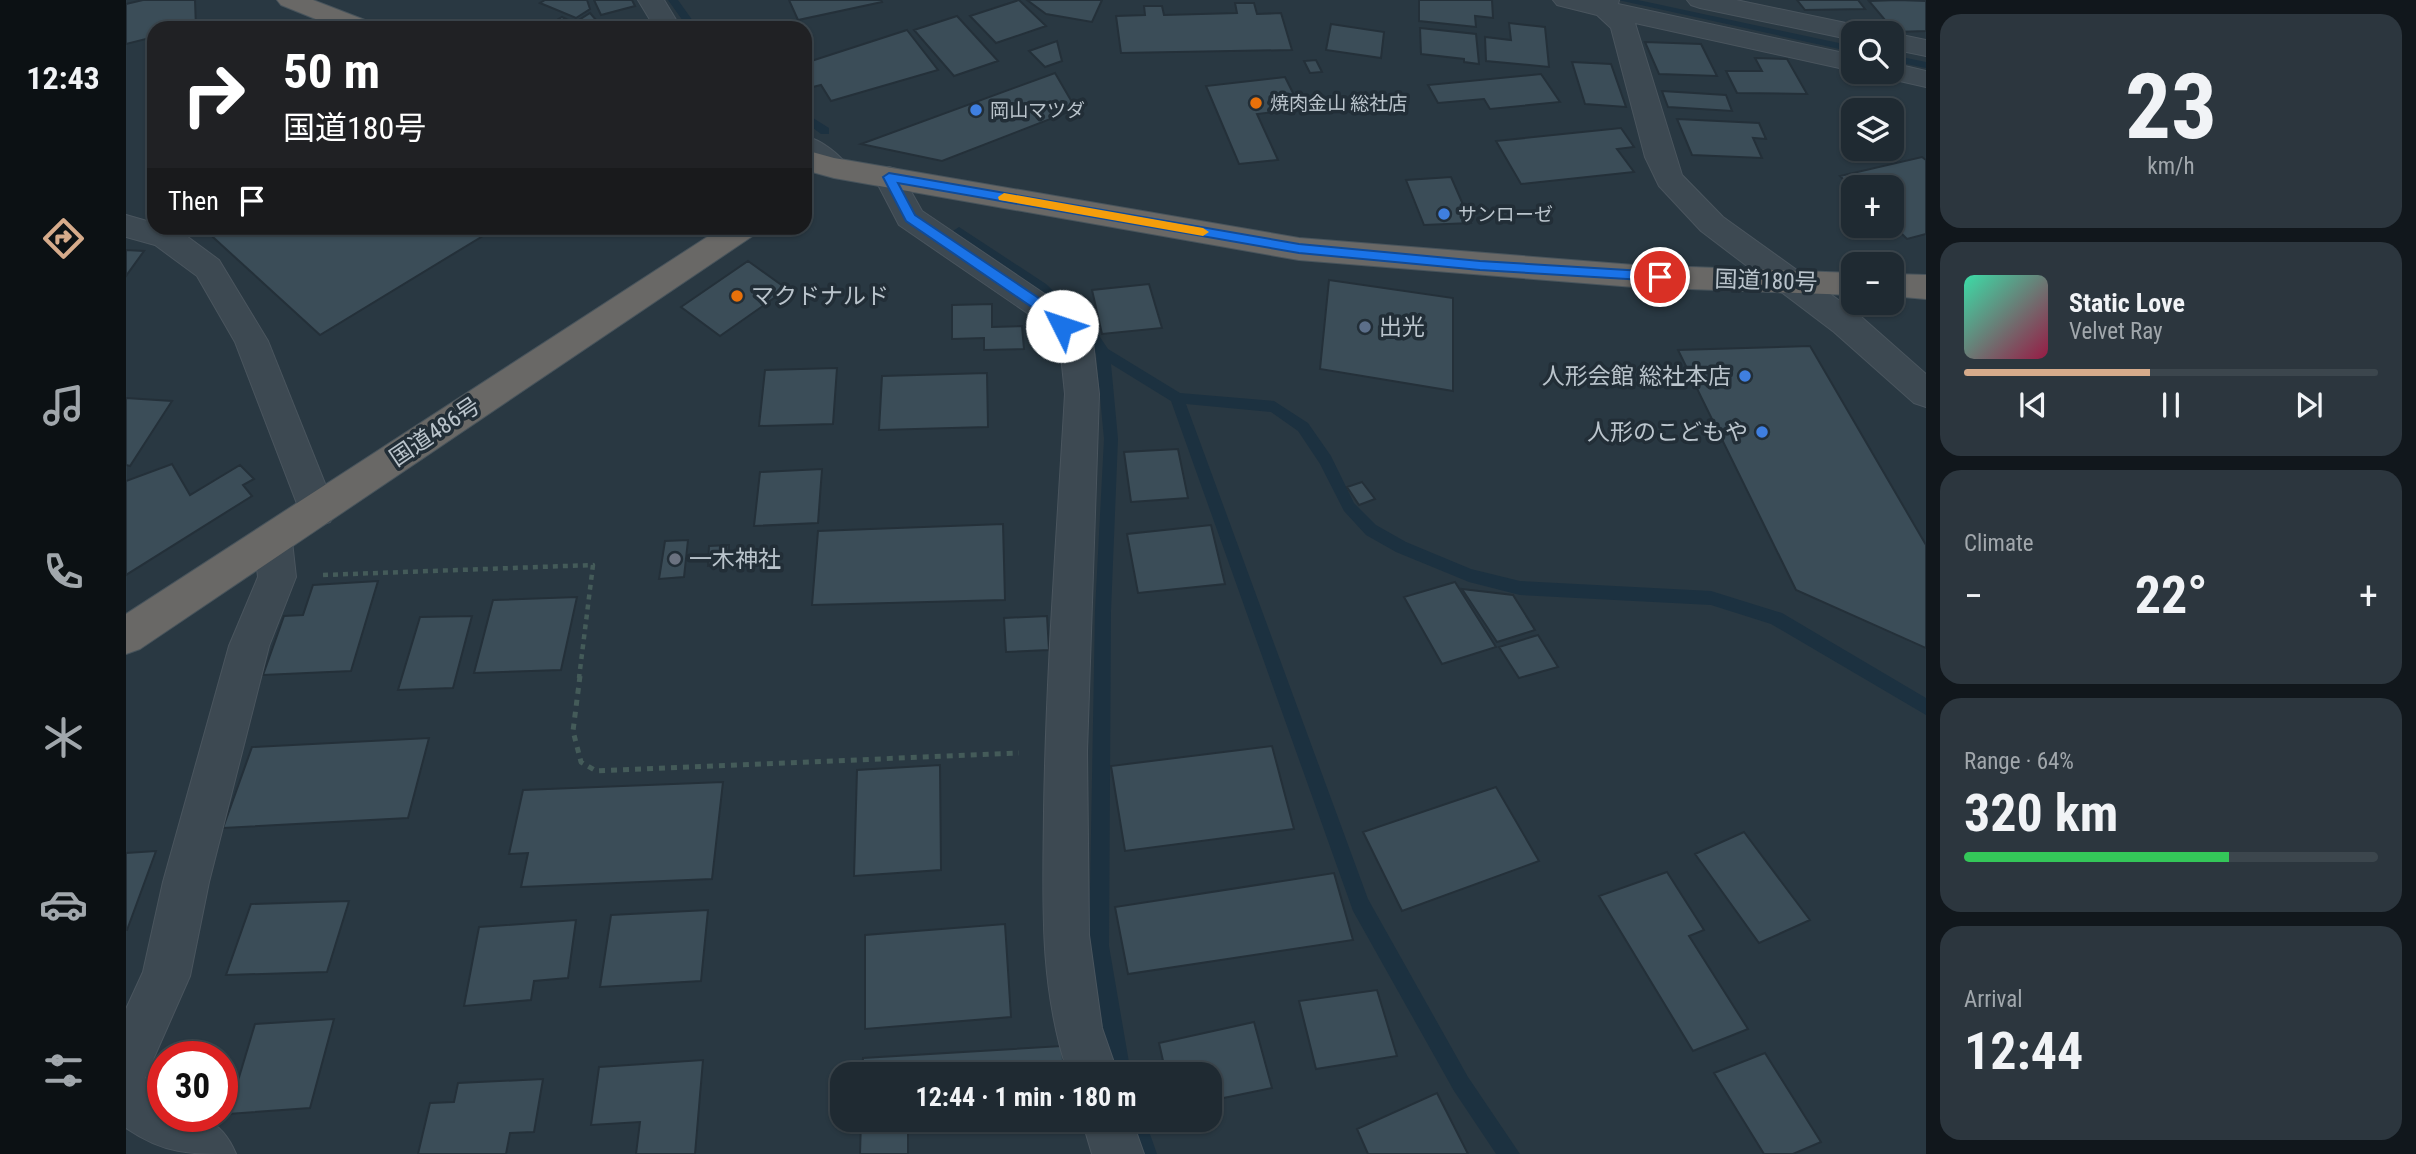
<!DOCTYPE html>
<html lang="en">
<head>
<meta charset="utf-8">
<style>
  :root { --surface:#1f2a32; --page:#2c363e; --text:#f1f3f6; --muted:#a1a7ac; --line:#3c464d; --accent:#d6ab8b }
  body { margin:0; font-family:"Roboto Condensed","Noto Sans JP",sans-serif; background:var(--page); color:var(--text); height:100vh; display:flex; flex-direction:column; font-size:26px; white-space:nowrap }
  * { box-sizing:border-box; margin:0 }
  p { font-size:23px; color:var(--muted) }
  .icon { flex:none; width:38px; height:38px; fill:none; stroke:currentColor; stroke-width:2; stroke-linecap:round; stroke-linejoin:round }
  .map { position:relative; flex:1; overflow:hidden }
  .side { display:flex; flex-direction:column; gap:14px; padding:14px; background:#11171c; width:490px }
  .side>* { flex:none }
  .guide { position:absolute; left:21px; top:21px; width:665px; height:214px; border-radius:21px; box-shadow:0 2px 5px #0004,0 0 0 2px var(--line); background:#202124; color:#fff; overflow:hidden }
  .buttons { position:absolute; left:1715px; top:21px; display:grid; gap:14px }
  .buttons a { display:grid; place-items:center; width:63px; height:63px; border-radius:14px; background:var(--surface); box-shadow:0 2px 5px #0004,0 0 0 2px var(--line); font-size:35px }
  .speed { position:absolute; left:21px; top:1041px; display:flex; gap:14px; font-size:35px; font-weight:700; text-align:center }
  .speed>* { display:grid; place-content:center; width:91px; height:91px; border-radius:50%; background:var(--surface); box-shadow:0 2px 5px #0004,0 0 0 2px var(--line); line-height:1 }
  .speed .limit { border:10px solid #d22; background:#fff; color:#111 }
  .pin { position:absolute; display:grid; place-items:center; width:60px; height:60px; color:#fff; margin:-30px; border:4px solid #fff; border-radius:50%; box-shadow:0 2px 7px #0007 }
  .me { position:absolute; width:77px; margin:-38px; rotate:311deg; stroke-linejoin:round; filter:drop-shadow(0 0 5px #0008) }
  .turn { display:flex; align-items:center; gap:24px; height:147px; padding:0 21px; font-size:32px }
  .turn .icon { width:91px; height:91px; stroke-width:2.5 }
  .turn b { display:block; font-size:49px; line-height:60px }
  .then { display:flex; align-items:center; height:66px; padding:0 21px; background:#0003; gap:14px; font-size:26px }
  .big { font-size:52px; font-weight:700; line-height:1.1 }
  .side .tile { flex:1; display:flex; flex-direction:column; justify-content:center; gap:10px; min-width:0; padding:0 24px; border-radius:21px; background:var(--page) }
  .side .dial { align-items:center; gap:0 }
  .dial b { font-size:91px; line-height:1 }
  .song { display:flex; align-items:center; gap:21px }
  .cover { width:84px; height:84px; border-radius:10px; background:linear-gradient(135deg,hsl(160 70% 55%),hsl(340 70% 35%)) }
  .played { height:7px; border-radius:4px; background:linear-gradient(90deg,var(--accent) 45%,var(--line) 45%) }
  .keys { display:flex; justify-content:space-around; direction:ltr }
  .heat { display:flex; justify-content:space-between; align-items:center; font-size:38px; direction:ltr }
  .charge { height:10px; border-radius:5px; background:linear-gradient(90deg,#34c759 64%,var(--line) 0) }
  .trip { position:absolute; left:704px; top:1062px; width:392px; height:70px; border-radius:21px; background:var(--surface); box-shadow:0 2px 5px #0004,0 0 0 2px var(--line); font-weight:700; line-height:70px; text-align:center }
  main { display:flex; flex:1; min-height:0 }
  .tabs { display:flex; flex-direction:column; width:126px; justify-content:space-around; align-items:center; background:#0c1114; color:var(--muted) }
  .tabs .icon { width:49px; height:49px }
  .tabs .current { color:var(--accent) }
  .tabs b { font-size:32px; color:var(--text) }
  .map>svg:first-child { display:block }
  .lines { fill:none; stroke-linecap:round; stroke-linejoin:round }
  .stream { fill:#1c3140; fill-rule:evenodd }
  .building { fill:#3b4d58; stroke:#243039; stroke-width:2 }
  .minor-casing { stroke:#4a555e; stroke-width:2 }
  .trunk-casing { stroke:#48545c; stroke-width:2 }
  .path-far1 { stroke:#445b59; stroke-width:4.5; stroke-dasharray:5 5; stroke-linecap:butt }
  .path { stroke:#445b59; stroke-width:5; stroke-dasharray:6 6; stroke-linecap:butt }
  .minor { fill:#3d4952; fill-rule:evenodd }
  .trunk { fill:#696866; fill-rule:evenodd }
  .route { fill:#1a73e8; stroke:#114b97; stroke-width:2 }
  .slow { fill:#f59e0b }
  .food-dot { fill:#e8710a; stroke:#222e37; stroke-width:2.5 }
  .shop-dot { fill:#3f7fe0; stroke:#222e37; stroke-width:2.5 }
  .service-dot { fill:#5c6f8a; stroke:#222e37; stroke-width:2.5 }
  .worship-dot { fill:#6b7280; stroke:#222e37; stroke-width:2.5 }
  .labels { text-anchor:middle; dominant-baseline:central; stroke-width:7; stroke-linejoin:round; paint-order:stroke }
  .far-poi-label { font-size:19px; fill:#bac4cc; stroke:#222e37; text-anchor:start }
  .street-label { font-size:23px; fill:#bac4cc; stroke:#222e37 }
  .poi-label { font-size:23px; fill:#bac4cc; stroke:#222e37; text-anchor:start }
</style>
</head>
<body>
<main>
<nav class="tabs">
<b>12:43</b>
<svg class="icon current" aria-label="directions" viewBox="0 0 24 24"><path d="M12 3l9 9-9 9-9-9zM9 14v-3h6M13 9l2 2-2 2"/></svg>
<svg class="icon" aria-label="music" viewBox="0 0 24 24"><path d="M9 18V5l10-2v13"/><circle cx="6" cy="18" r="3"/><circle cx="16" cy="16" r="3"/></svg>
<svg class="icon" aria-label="phone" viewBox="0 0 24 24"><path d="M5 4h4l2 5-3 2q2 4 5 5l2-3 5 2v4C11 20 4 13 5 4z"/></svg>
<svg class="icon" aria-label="climate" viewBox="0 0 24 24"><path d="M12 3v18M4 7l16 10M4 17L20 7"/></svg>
<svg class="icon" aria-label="car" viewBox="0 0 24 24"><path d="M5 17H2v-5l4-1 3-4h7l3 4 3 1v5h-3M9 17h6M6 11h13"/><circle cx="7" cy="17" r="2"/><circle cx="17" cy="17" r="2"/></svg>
<svg class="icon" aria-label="filters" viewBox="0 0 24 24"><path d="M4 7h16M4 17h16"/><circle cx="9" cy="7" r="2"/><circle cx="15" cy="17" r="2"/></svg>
</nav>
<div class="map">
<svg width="1800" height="1154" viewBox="0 0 1800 1154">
  <rect width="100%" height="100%" fill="#293842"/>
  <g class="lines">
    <path class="stream" d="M542 0H552L572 28H562Z
      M1492 0H1512L1727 46V52Z
      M1766 55 1800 62V68L1766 61Z
      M679 113 703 128V134H695L679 122Z
      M833 227 920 284 970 331 982 349 1054 393 1148 401 1182 423 1205 456 1228 503 1250 525 1280 542 1345 569 1394 581 1585 591 1656 613 1800 698V715L1645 624 1585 605 1394 595 1343 582 1270 552 1240 535 1218 511 1194 464 1172 431 1145 412 1060 404 1242 899 1342 1077 1394 1154H1370L1328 1091 1227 911 1045 401 985 364 992 439 985 611 983 946 1005 1074H985L963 946 969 611 978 439 970 354 960 339 910 290 829 234 827 231Z
      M999 1120H1019L1031 1154H1009Z"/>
  </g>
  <path class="building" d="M17 0H69L70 28H28V37L0 44V4Z
    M419 0H461L464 9 450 18 414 3Z
    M468 0H506L509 6 475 15Z
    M663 0H755L756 2 672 20Z
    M893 0 920 26 870 43 844 16Z
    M901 0H976L966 22 920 14Z
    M1293 0H1366L1367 18 1349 16 1350 27 1293 21Z
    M1671 0H1732L1739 9 1679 10Z
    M1772 0 1800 1V31L1769 32 1743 1Z
    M1109 3H1128L1131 14 1155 13 1166 50 995 53 990 16 1019 15 1018 6H1036L1038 15 1111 13Z
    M464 13 471 21 460 28H418L436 17 448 23Z
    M831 16 872 61 828 76 788 30Z
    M1383 23 1419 27 1423 67 1360 61 1359 37 1385 40Z
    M1205 24 1258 32 1255 58 1200 50Z
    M1294 28 1350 34 1353 64 1338 62V59L1295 54Z
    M781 30 812 70 705 101 695 85 679 89V63Z
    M931 41 936 61 919 67 903 51Z
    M1519 42 1575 44 1591 76 1533 74Z
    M1629 58 1661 59 1681 94 1611 93 1600 71H1636Z
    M1190 60 1196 72 1184 73 1178 61Z
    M1446 62 1485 64 1500 107 1459 104Z
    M929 73 950 109 816 161 735 144Z
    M1415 74 1434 102 1364 109 1358 99 1312 103 1302 85Z
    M1159 77 1175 109 1131 114 1152 160 1113 164 1080 86Z
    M1536 91 1600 95 1606 111 1542 107Z
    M1551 119 1633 123 1640 139 1627 138 1636 158 1566 155Z
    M1495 128 1508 147 1491 149 1508 172 1395 184 1370 141Z
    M1796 157 1800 160V234L1781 239 1766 224V187L1727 189 1714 176Z
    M1325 177 1345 223 1298 225 1280 180Z
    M77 228H370L194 335Z
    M0 250 18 251 0 276Z
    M622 261 661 289 594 336 555 307Z
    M1203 280 1327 298V391L1194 369Z
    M1023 284 1036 328 976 334 966 290Z
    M866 304V327L896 326 898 349 858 350V338L826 339V305Z
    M1684 346 1800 545V648L1670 590 1552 350Z
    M711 368 707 424 633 426 639 370Z
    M861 373 862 427 753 430 756 376Z
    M0 398 46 401 4 466 0 465Z
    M1052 449 1062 498 1005 502 998 452Z
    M46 464 64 495 114 465 128 479 117 485 126 496 0 575V481Z
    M696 469 692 523 628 526 634 472Z
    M1236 482 1249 499 1233 505 1221 487Z
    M877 524 879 600 686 605 692 531Z
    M1085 525 1099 584 1012 593 1001 534Z
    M562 540 558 577 533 579 539 541Z
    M603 545V564L582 566 583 546Z
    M252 581 225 671 137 675 158 616 177 615 187 585Z
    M1329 582 1370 647 1316 664 1278 597Z
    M1336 589 1387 595 1409 630 1371 642Z
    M451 597 435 670 348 673 367 600Z
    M346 616 327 688 272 690 294 617Z
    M921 616 923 650 880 652 878 618Z
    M1412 635 1432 667 1393 678 1373 647Z
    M303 738 282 818 97 828 126 747Z
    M1146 746 1168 829 999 851 985 766Z
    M814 765 815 870 728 876 731 770Z
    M597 782 586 879 395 887 402 853 383 854 397 790Z
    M1370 787 1413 861 1276 911 1237 832Z
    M1618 832 1684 920 1633 943 1569 854Z
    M30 851 1 930H0V853Z
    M1541 872 1578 930 1563 936 1622 1029 1567 1051 1473 896Z
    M1208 873 1227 940 1002 974 989 907Z
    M223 901 201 972 100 975 125 904Z
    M582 910 575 981 474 987 485 915Z
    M450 920 442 978 408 981 405 1000 338 1006 353 927Z
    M879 924 885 1017 739 1029V935Z
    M1251 990 1271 1056 1190 1069 1173 1001Z
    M208 1019 184 1108 102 1114 129 1024Z
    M1128 1022 1146 1088 1083 1101V1074H1040L1033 1043Z
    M936 1046 938 1074H736L737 1058Z
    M1639 1053 1695 1142 1667 1154H1638L1588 1073Z
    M577 1060 569 1154H510L514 1122 465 1125 473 1067Z
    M417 1079 408 1132 384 1133 380 1154H292L304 1103 328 1102 332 1083Z
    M1311 1093 1342 1154H1242L1231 1129Z
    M735 1120H890L891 1124 782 1131V1154H734Z"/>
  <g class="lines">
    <g class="minor-casing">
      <path id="minor" d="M512 0H538L555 28H529Z
        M1427 0H1493L1492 4 1727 55V71L1509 23 1556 175 1597 217 1732 314 1800 374V407L1788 403 1708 332 1575 231 1533 186 1519 157 1485 28 1471 15 1431 5Z
        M1561 0H1610L1739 27 1743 33H1727V40L1574 8 1565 5Z
        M1765 33H1766L1800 40V56L1766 49Z
        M1766 63 1800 71V87L1756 77 1753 72H1766Z
        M679 136C695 140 714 154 723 168L718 175C701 180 692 171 679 160Z
        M763 167 773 170 796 211 932 303 962 333 967 342 973 394 961 751 963 935 976 1028 992 1074H942C913 985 917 905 918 812 920 673 931 533 939 394L934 346 910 319 773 225 748 177 753 170Z
        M0 215 28 223V228L51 229 93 260 142 341 210 511 204 522 191 526 178 522 109 342 71 276 29 245 0 237Z
        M147 525 160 530 166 541 170 577 143 646 83 882 64 976 19 1078 37 1093V1116C73 1116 94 1116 110 1154 63 1154 38 1154 0 1128V1009L17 972 37 882 103 646 132 577 128 541 134 530Z
        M956 1120H1006L1018 1154H966Z"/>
    </g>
    <g class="trunk-casing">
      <path id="trunk" d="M151 0H187L244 22 248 28H212L155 5Z
        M679 150 708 158 1173 238 1508 265 1727 273V295L1508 287 1173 260 708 178 679 170Z
        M595 228H632L628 235 14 649 0 654V614Z
        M1766 274 1800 275V299L1766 296Z"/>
    </g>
    <path class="path-far1" d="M197 575 467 565 453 678"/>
    <path class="path" d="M454 676 447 731 455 762 470 771 893 753"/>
    <use href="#minor" class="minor"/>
    <use href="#trunk" class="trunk"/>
  </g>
  <path class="route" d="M763 173 1173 244 1354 261 1534 272 1540 277 1534 281 1354 270 1173 253 772 183 789 215 926 307 942 326 936 331 916 314 780 221 757 177Z"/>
  <path class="slow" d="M878 193 1077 228 1083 232 1077 236 873 200 872 197Z"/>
  <g class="food-dot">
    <circle cx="1130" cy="103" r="7"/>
    <circle cx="611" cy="296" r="7"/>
  </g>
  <g class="shop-dot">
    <circle cx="850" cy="110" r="7"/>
    <circle cx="1318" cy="214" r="7"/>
    <circle cx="1619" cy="376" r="7"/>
    <circle cx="1636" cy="432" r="7"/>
  </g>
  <circle class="service-dot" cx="1239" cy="327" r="7"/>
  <circle class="worship-dot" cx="549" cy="559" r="7"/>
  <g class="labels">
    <g class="far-poi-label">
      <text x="1144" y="103">焼肉金山 総社店</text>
      <text x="864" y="110">岡山マツダ</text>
      <text x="1332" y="214">サンローゼ</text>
    </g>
    <g class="street-label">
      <text transform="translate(1640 281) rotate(2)">国道180号</text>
      <text transform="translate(309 432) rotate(-34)">国道486号</text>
    </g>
    <g class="poi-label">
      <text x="625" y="296">マクドナルド</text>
      <text x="1253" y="327">出光</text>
      <text x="1605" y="376" text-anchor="end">人形会館 総社本店</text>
      <text x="1622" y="432" text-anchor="end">人形のこどもや</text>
      <text x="563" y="559">一木神社</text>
    </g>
  </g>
</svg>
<div class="buttons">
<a><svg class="icon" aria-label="search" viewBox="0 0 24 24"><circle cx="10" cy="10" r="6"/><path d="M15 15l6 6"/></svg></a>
<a><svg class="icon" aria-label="layers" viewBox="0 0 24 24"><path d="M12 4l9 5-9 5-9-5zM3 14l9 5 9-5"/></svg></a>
<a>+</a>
<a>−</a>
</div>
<div class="speed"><div class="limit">30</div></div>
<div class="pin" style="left:1534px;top:277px;background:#d93025"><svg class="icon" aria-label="arrive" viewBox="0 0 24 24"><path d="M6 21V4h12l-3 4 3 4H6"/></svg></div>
<svg class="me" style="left:936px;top:326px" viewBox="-20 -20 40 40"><circle r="19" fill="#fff"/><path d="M0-13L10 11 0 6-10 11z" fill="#1a73e8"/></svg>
<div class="trip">12:44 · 1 min · 180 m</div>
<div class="guide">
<div class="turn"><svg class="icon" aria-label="right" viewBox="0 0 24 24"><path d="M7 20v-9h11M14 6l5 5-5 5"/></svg><div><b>50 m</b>国道180号</div></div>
<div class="then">Then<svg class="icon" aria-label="arrive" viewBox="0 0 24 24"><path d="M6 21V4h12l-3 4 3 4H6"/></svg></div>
</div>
</div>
<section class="side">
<div class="tile dial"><b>23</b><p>km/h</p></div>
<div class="tile">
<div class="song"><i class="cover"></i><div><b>Static Love</b><p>Velvet Ray</p></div></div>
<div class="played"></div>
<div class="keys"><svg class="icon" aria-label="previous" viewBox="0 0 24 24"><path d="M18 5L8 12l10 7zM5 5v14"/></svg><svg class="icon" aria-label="pause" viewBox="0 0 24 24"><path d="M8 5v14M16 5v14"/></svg><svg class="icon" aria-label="next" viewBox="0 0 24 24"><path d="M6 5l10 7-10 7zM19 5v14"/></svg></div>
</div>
<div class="tile"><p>Climate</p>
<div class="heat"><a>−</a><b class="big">22°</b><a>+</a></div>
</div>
<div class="tile"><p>Range · 64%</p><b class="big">320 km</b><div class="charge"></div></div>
<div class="tile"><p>Arrival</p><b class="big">12:44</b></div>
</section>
</main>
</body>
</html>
